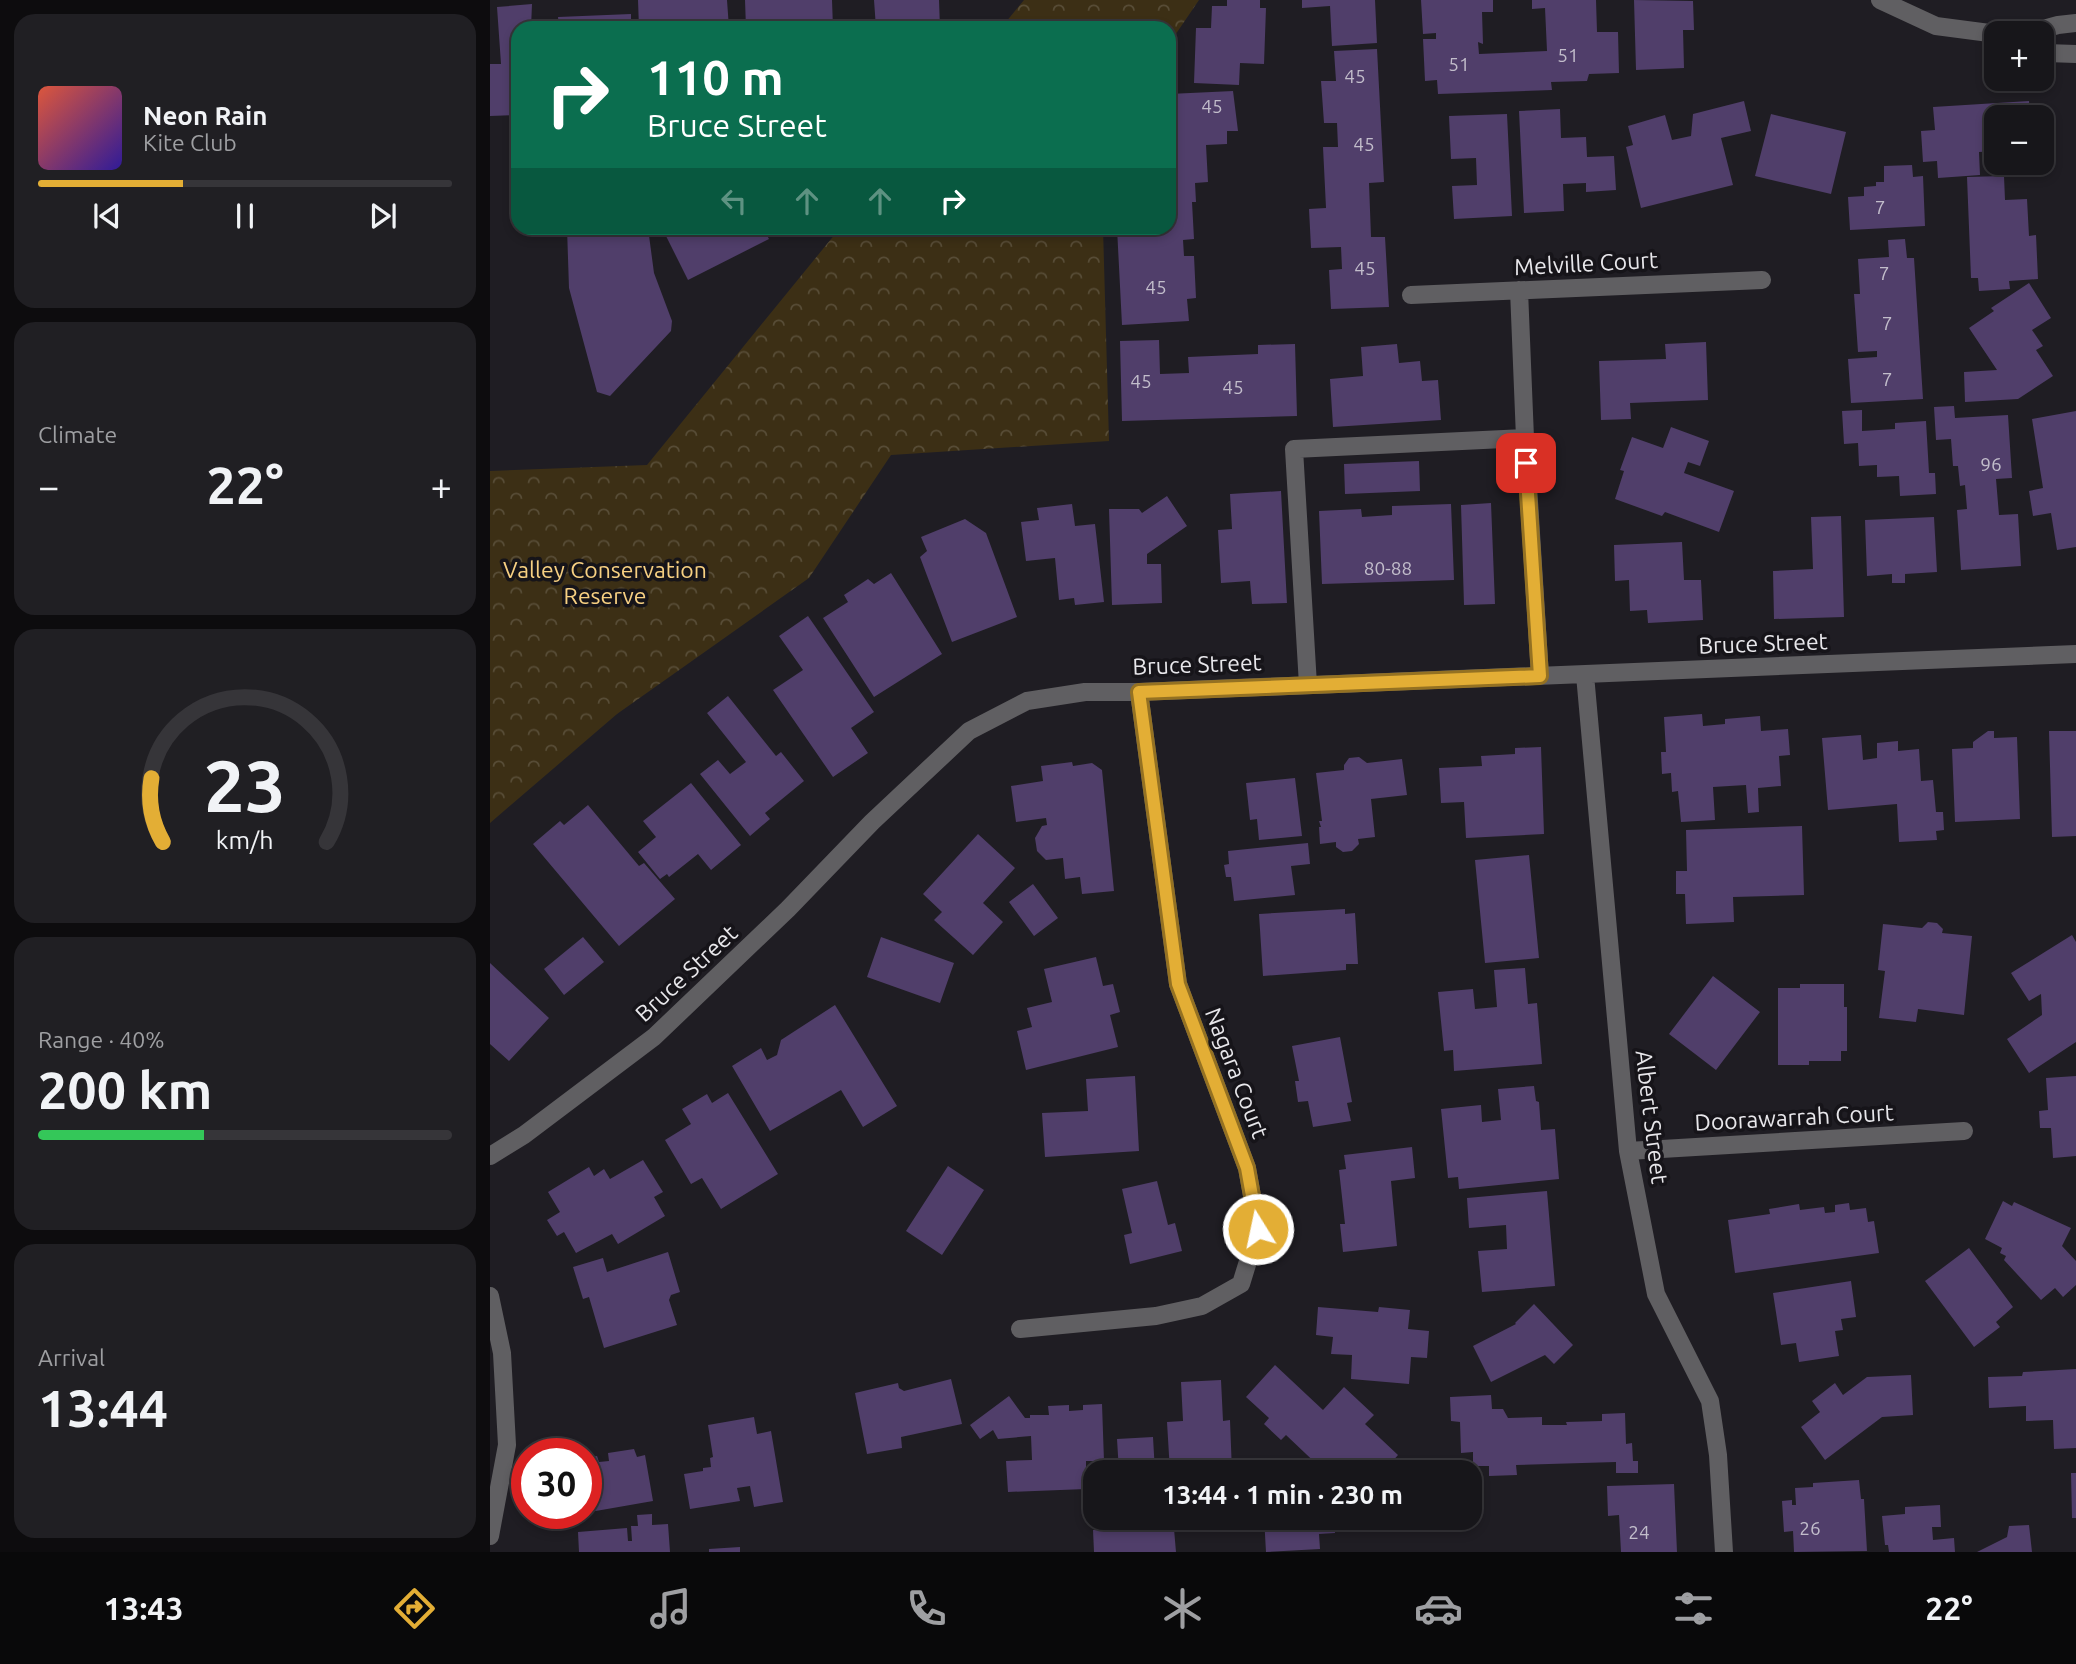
<!DOCTYPE html>
<html lang="en">
<head>
<meta charset="utf-8">
<style>
  :root { --surface:#17161a; --page:#201f23; --text:#f1f3f6; --muted:#9e9fa2; --line:#363539; --accent:#e3ae35 }
  body { margin:0; font-family:Ubuntu,sans-serif; background:var(--page); color:var(--text); height:100vh; display:flex; flex-direction:column; font-size:26px; white-space:nowrap }
  * { box-sizing:border-box; margin:0 }
  p { font-size:23px; color:var(--muted) }
  .icon { flex:none; width:38px; height:38px; fill:none; stroke:currentColor; stroke-width:2; stroke-linecap:round; stroke-linejoin:round }
  .map { position:relative; flex:1; overflow:hidden }
  .panel { display:flex; flex-direction:column; gap:14px; padding:14px; background:#0d0c0e; width:490px }
  .panel>* { flex:none }
  .banner { position:absolute; left:21px; top:21px; width:665px; height:214px; border-radius:21px; box-shadow:0 4px 10px #0003,0 0 0 2px var(--line); background:#0b6e4f; color:#fff; overflow:hidden }
  .controls { position:absolute; left:1494px; top:21px; display:grid; gap:14px }
  .controls a { display:grid; place-items:center; width:70px; height:70px; border-radius:14px; background:var(--surface); box-shadow:0 4px 10px #0003,0 0 0 2px var(--line); font-size:35px }
  .speed { position:absolute; left:21px; top:1438px; display:flex; gap:14px; font-size:35px; font-weight:700; text-align:center }
  .speed>* { display:grid; place-content:center; width:91px; height:91px; border-radius:50%; background:var(--surface); box-shadow:0 4px 10px #0003,0 0 0 2px var(--line); line-height:1 }
  .speed .limit { border:10px solid #d22; background:#fff; color:#111 }
  .pin { position:absolute; display:grid; place-items:center; width:60px; height:60px; color:#fff; margin:-30px; border-radius:14px; box-shadow:0 4px 10px #0006 }
  .me { position:absolute; width:77px; margin:-38px; rotate:350deg; stroke-linejoin:round; filter:drop-shadow(0 0 5px #0008) }
  .turn { display:flex; align-items:center; gap:24px; height:147px; padding:0 21px; font-size:32px }
  .turn .icon { width:91px; height:91px; stroke-width:2.5 }
  .turn b { display:block; font-size:49px; line-height:60px }
  .lanes { display:flex; align-items:center; height:66px; padding:0 21px; background:#0003; justify-content:center; gap:35px; direction:ltr }
  .lanes .off { opacity:.35 }
  .big { font-size:52px; font-weight:600; line-height:1.1 }
  .panel .tile { flex:1; display:flex; flex-direction:column; justify-content:center; gap:10px; min-width:0; padding:0 24px; border-radius:21px; background:var(--page) }
  .panel .dial { align-items:center; gap:0 }
  .dial svg { height:182px; overflow:visible; fill:none; stroke:var(--line); stroke-width:7; stroke-linecap:round; text-anchor:middle }
  .dial text { fill:var(--text); stroke:none }
  .song { display:flex; align-items:center; gap:21px }
  .cover { width:84px; height:84px; border-radius:10px; background:linear-gradient(135deg,hsl(10 70% 55%),hsl(250 70% 35%)) }
  .played { height:7px; border-radius:4px; background:linear-gradient(90deg,var(--accent) 35%,var(--line) 35%) }
  .keys { display:flex; justify-content:space-around; direction:ltr }
  .heat { display:flex; justify-content:space-between; align-items:center; font-size:38px; direction:ltr }
  .charge { height:10px; border-radius:5px; background:linear-gradient(90deg,#34c759 40%,var(--line) 0) }
  .trip { position:absolute; left:593px; top:1460px; width:399px; height:70px; border-radius:21px; background:var(--surface); box-shadow:0 4px 10px #0003,0 0 0 2px var(--line); font-weight:600; line-height:70px; text-align:center }
  .menu { display:flex; height:112px; justify-content:space-around; align-items:center; background:#09090a; color:var(--muted) }
  .menu .icon { width:49px; height:49px }
  .menu .active { color:var(--accent) }
  .menu b { font-size:32px; color:var(--text) }
  main { display:flex; flex:1; min-height:0 }
  .map>svg:first-child { display:block }
  .park { fill:url(#park-crowns) }
  .building { fill:#503e6a }
  .lines { fill:none; stroke-linecap:round; stroke-linejoin:round }
  .minor { stroke:#605f62; stroke-width:18 }
  .route-casing { stroke:#947122; stroke-width:18 }
  .route { stroke:#e3ae35; stroke-width:12 }
  .labels { text-anchor:middle; dominant-baseline:central; stroke-width:7; stroke-linejoin:round; paint-order:stroke }
  .number-label { font-size:19px; fill:#c2bdcb }
  .street-label { font-size:23px; fill:#e8e7eb; stroke:#161419 }
  .park-label { font-size:23px; fill:#f7d082; stroke:#161419 }
</style>
</head>
<body>
<main>
<section class="panel">
<div class="tile">
<div class="song"><i class="cover"></i><div><b>Neon Rain</b><p>Kite Club</p></div></div>
<div class="played"></div>
<div class="keys"><svg class="icon" aria-label="previous" viewBox="0 0 24 24"><path d="M18 5L8 12l10 7zM5 5v14"/></svg><svg class="icon" aria-label="pause" viewBox="0 0 24 24"><path d="M8 5v14M16 5v14"/></svg><svg class="icon" aria-label="next" viewBox="0 0 24 24"><path d="M6 5l10 7-10 7zM19 5v14"/></svg></div>
</div>
<div class="tile"><p>Climate</p>
<div class="heat"><a>−</a><b class="big">22°</b><a>+</a></div>
</div>
<div class="tile dial"><svg viewBox="0 0 100 80">
<path d="M14 69A42 42 0 1 1 86 69"/>
<path d="M14 69A42 42 0 0 1 9 41" stroke="#e3ae35"/>
<text x="50" y="56" font-size="32" font-weight="700">23</text>
<text x="50" y="72" font-size="11">km/h</text>
</svg></div>
<div class="tile"><p>Range · 40%</p><b class="big">200 km</b><div class="charge"></div></div>
<div class="tile"><p>Arrival</p><b class="big">13:44</b></div>
</section>
<div class="map">
<svg width="1586" height="1552" viewBox="0 0 1586 1552">
  <defs>
    <pattern id="park-crowns" width="20" height="18" patternUnits="userSpaceOnUse" patternTransform="scale(1.75)"><rect width="20" height="18" fill="#3c2f15"/><path d="M2 6a3 3 0 1 1 6 0M12 15a3 3 0 1 1 6 0" fill="none" stroke="#584d37"/></pattern>
  </defs>
  <rect width="100%" height="100%" fill="#1f1d23"/>
  <path class="park" d="M534 0H709L679 44V28H511Z
    M350 228H613L619 441 401 455 319 578 127 714 0 823V471L157 465Z"/>
  <path class="building" d="M148 0H237L239 28H149Z
    M255 0H342L343 28H256Z
    M384 0H449L450 28H386Z
    M737 0H770V8H776L774 64 750 63 749 85 704 83 706 28H721L722 6H737Z
    M812 0H885L887 43 842 46 840 6 812 8Z
    M931 0H1003V12H992L993 44 988 42 989 54 1057 51 1055 8 1042 9V0H1106L1107 32H1128L1129 73 1099 74 1097 81 1061 82 1062 90 948 94 947 80 935 81 933 39H946V33L933 34Z
    M1144 0 1203 1 1204 30H1193L1194 68 1146 70Z
    M42 4 41 28H28V115L0 116V64H11L7 7Z
    M141 14V28H69L68 17Z
    M887 49 894 182 879 183 881 237H895L899 307 841 309 839 270 852 269 851 247 821 248 819 209 836 208 833 147H848L847 123H834L831 81H846L844 51Z
    M743 91 748 131H737V144L716 145 718 182 705 183 706 202H702L704 239 693 240 694 256H704L706 298 697 299 699 321 632 325 627 228H679V94Z
    M1254 101 1261 131 1231 138 1243 185 1151 208 1136 147 1143 145 1138 126 1175 115 1182 140 1201 136 1203 114Z
    M1539 101 1540 117H1507V151L1489 152 1490 175 1448 178 1447 161 1433 162 1431 131 1445 130 1443 107Z
    M1070 109 1071 138 1096 137 1097 157 1124 156 1126 190 1096 192V183L1073 184 1074 211 1034 213 1029 111Z
    M1017 114 1022 216 964 219 962 186 987 185 986 158 961 159 959 116Z
    M1281 114 1356 132 1341 194 1265 176Z
    M1522 163H1543V169L1523 170Z
    M1422 165 1423 177 1433 176 1435 226 1360 230 1358 197 1374 196V187L1386 186V182H1394V166Z
    M1514 176 1515 200 1537 199 1539 236 1546 235 1548 279 1519 281 1520 289 1489 291 1488 278H1481L1477 177Z
    M77 228H158L164 273 182 321 181 331 120 396 107 392 79 288Z
    M172 228H273L279 239 198 280Z
    M1415 239 1417 258H1424L1433 399 1361 403 1358 359 1387 357V351L1368 352 1364 294H1370L1368 259 1399 257 1398 240Z
    M1539 283 1561 318 1542 330 1553 346 1546 350 1563 376 1528 399 1475 402 1474 372 1507 370 1479 328 1504 311 1501 308Z
    M669 340 670 374 699 373 698 357 768 354V345L805 344 807 416 632 421 630 341Z
    M1216 342 1218 400 1140 403 1141 419 1111 420 1109 361 1176 359 1175 344Z
    M907 344 909 363 930 361 932 381 948 380 951 420 843 427 840 379 873 376 871 347Z
    M1464 406 1465 418 1518 415 1522 478 1506 479 1509 515 1528 514 1531 566 1471 570 1467 510 1477 509 1475 485 1470 486 1468 466H1463L1461 439 1446 440 1444 407Z
    M1372 410V431L1405 429V423L1436 421 1439 473H1445L1446 494 1410 496 1409 476 1387 477V465L1369 466 1368 443 1354 444 1352 411Z
    M1586 411V547L1567 550 1561 513 1543 516 1539 491 1553 488 1542 419Z
    M1181 427 1219 441 1210 466 1198 462 1194 473 1244 491 1229 532 1175 512 1172 516 1125 499 1134 471 1130 470 1142 437 1173 448Z
    M929 461 930 491 855 494 854 464Z
    M791 491 797 603 762 604 760 581 731 583 728 530 742 529 740 494Z
    M677 496 697 526 657 554V564H671L672 603 622 605 619 509H649L652 513Z
    M1001 503 1005 604 974 605 971 505Z
    M582 504 585 526 605 524 614 602 585 605 584 598 569 600 565 558 536 561 531 522 549 520 547 508Z
    M961 504 964 580 832 584 829 511 871 509 872 517 902 515V506Z
    M1351 516 1354 617 1284 619 1283 571 1323 569 1321 517Z
    M1444 517 1447 572 1415 574V583H1402V574L1377 576 1375 520Z
    M475 519 496 533 527 617 462 642 430 557 437 551 431 537Z
    M1192 542 1194 580H1211L1213 620 1158 623 1157 610 1140 611 1139 580 1125 581 1124 545Z
    M401 573 452 654 384 697 333 618 358 602 354 595 378 579 384 584Z
    M318 616 384 712 361 728 378 753 343 777 283 690 313 670 289 636Z
    M238 696 286 756 291 752 314 781 275 813 280 819 260 836 210 774 228 760 240 774 256 762 217 713Z
    M1212 714 1213 726 1235 724V719L1270 716 1271 731 1298 729 1300 755 1289 756 1291 786 1268 788 1269 812 1258 813 1256 785 1223 787 1225 820 1191 822 1188 791 1182 792 1181 773 1172 774 1171 752H1176L1174 717Z
    M1498 731H1504V738L1527 737 1530 819 1465 822 1462 749 1483 748V742Z
    M1559 731H1586V836L1562 837Z
    M1371 735 1373 760 1387 758V743L1408 741V751L1429 749 1431 781 1443 780 1446 812H1453L1454 830 1446 831 1447 840 1409 842 1407 804 1338 810 1332 738Z
    M1051 747 1054 834 976 838 974 802 951 803 949 768 992 766 991 756 1025 754V748Z
    M869 757 877 763 912 759 917 795 881 799 885 837 868 839 869 844 862 851 853 852 846 847V842L830 844 829 827H831L829 821H832L826 773 854 770V765L859 758Z
    M582 762 583 766 602 763 612 770 624 891 592 894 590 877 575 879 573 858 556 860 547 851 545 838 552 826 557 825 556 818 526 822 521 786 553 781 551 766Z
    M805 778 812 836 769 840 767 819 760 820 756 783Z
    M201 783 251 845 221 870 208 854 179 877 177 874 170 879 148 852 166 837 153 821Z
    M98 805 149 866 154 863 185 899 129 946 43 844 70 821 74 825Z
    M1312 826 1314 895 1243 897 1244 922 1196 924 1195 894H1186V871H1197L1196 830Z
    M488 834 525 868 493 903 513 922 483 955 444 920 452 912 433 894Z
    M818 843 820 864 801 866 805 895 744 901 741 877H736L734 865 739 864 738 851Z
    M1039 855 1049 958 995 963 985 860Z
    M543 884 568 918 544 936 519 902Z
    M855 909V914L865 913 868 964H856V970L773 976 769 914Z
    M1438 922 1447 923 1453 929 1452 933 1482 936 1474 1015 1428 1009 1426 1022 1389 1018 1395 971 1388 970 1393 924 1432 928Z
    M1582 935 1586 942V1042L1539 1073 1517 1039 1552 1015 1551 994 1539 1001 1521 973Z
    M93 937 114 962 74 995 54 969Z
    M391 937 464 963 450 1003 377 977Z
    M606 957 613 986 623 984 630 1012 620 1015 628 1047 536 1070 527 1031 542 1027 537 1008 562 1002 554 969Z
    M0 963 59 1018 19 1061 0 1044Z
    M1035 968 1038 1004 1047 1003 1052 1064 964 1071 963 1050 954 1051 948 992 983 989 985 1009 1007 1007 1004 970Z
    M1223 976 1270 1012 1226 1070 1179 1034Z
    M1310 984H1354V1007H1357V1051H1351V1061H1319V1065H1288V988H1310Z
    M345 1005 407 1106 373 1127 351 1090 280 1131 242 1066 271 1048 277 1060 287 1055 291 1040Z
    M850 1037 862 1102 857 1103 861 1121 823 1127 818 1101 808 1102 805 1081H809L802 1046Z
    M645 1076 649 1151 555 1157 552 1113 598 1111 596 1079Z
    M1586 1076V1156L1563 1158 1561 1128H1550L1549 1111 1558 1110 1556 1078Z
    M1044 1086 1046 1101 1049 1102 1051 1130 1065 1129 1069 1179 969 1189 968 1177 958 1178 951 1109 991 1105 992 1122 1011 1120 1008 1089Z
    M238 1093 288 1174 231 1209 212 1178 201 1184 175 1140 201 1124 192 1109 217 1094 222 1103Z
    M922 1147 925 1178 901 1181 907 1246 853 1252 850 1224H855L849 1170 856 1169 854 1155Z
    M153 1160 173 1192 164 1197 175 1216 128 1244 122 1234 86 1253 74 1232 67 1236 57 1220 70 1212 58 1192 99 1167 104 1176 114 1169 120 1179Z
    M458 1166 494 1190 452 1255 416 1231Z
    M667 1181 678 1225 685 1223 692 1251 640 1264 634 1235 642 1233 632 1189Z
    M1057 1191 1065 1286 992 1292 988 1251 1017 1249 1016 1225 979 1228 977 1198Z
    M1513 1201 1522 1206 1524 1202 1581 1228 1572 1246 1586 1261V1285L1573 1297 1565 1288 1551 1300 1514 1260 1516 1256 1510 1253 1512 1248 1495 1239Z
    M1359 1203 1360 1210 1376 1208 1378 1222 1384 1221 1389 1253 1245 1273 1238 1220 1280 1214 1279 1209 1309 1204 1310 1210 1334 1207 1335 1213 1345 1212V1205Z
    M1479 1248 1523 1307 1506 1322 1510 1327 1484 1347 1435 1281Z
    M178 1252 190 1292 181 1295 179 1300 187 1325 114 1348 99 1297 93 1299 83 1267 113 1258 117 1272Z
    M1361 1281 1366 1317 1351 1319 1353 1330 1345 1331 1349 1356 1309 1362 1306 1343 1291 1345 1283 1293Z
    M1044 1304 1083 1345 1064 1364 1055 1355 1001 1382 983 1346 1026 1324 1025 1323Z
    M828 1307 888 1312 889 1307 920 1310 918 1329 939 1331 937 1358 921 1357 919 1384 861 1379 862 1355 841 1354 843 1337 826 1335Z
    M785 1365 833 1410 854 1387 884 1415 875 1424 908 1455 893 1472H835L796 1435 791 1440 774 1424 779 1418 756 1397Z
    M1586 1369V1448L1564 1449 1563 1420 1536 1421V1406L1499 1408 1498 1377 1532 1376 1533 1372Z
    M1421 1375 1423 1415 1392 1417 1335 1460 1311 1427 1330 1412 1322 1401 1345 1383 1353 1395 1377 1377Z
    M461 1379 472 1424 411 1437 412 1448 377 1454 365 1393 408 1383 409 1388 414 1391Z
    M731 1380 733 1421 740 1420 742 1472H680L677 1422 693 1421 691 1382Z
    M1001 1395 1002 1409H1013L1018 1418 1052 1417V1425H1077L1076 1422 1112 1421V1414L1135 1413 1136 1444 1142 1443 1143 1461H1148V1473H1126V1462L1026 1465 1027 1475 999 1476V1466H983V1452L971 1453 970 1422 961 1421 960 1397Z
    M519 1396 535 1418H540V1415H559L558 1406 579 1405V1411L593 1410V1405L612 1404 614 1461H596V1489L518 1492 516 1461 542 1460 541 1436 508 1439 503 1430 490 1439 480 1425Z
    M264 1417 267 1434 281 1431 293 1502 264 1507 260 1486 247 1488 250 1501 200 1509 194 1474 213 1471V1468L221 1467 220 1458 223 1457 218 1425Z
    M663 1437 665 1472H629L627 1439Z
    M144 1449 147 1457 155 1455 163 1501 100 1512 96 1488V1458L107 1456 109 1462 119 1461 118 1453Z
    M1581 1473H1586V1518H1582Z
    M1369 1480 1371 1499H1374L1377 1551 1304 1552 1303 1531 1294 1532 1292 1501 1302 1500V1505H1306L1305 1488 1323 1487V1483Z
    M1184 1484 1187 1552H1131L1129 1515 1118 1516 1117 1486Z
    M1450 1505 1451 1527H1442L1443 1540 1464 1538 1465 1552H1399L1398 1545H1395L1392 1516 1415 1514V1507Z
    M162 1514V1525L178 1524 180 1552H89L88 1532 137 1528 138 1541H142L141 1526H148L147 1515Z
    M626 1517H683L686 1552H604L603 1530 627 1528Z
    M774 1517H844L845 1533 829 1534 830 1549 776 1552Z
    M1539 1525 1542 1552H1487L1517 1537 1519 1526Z
    M250 1547V1552H219V1549Z"/>
  <g class="lines">
    <path class="minor" d="M1390 0 1446 26 1507 34
      M1539 33 1568 25 1586 23
      M1552 51 1556 53 1586 54
      M1029 290 1035 438 1050 676
      M921 295 1272 280
      M1095 675 1138 1151 1166 1294 1220 1401 1228 1455 1234 1552
      M818 685 804 449 1035 438
      M1138 1151 1474 1131
      M0 1156 34 1135 164 1037 298 909 382 822 479 731 537 701 595 692H649L1586 654
      M0 1296 12 1353 17 1445 0 1536
      M530 1329 666 1316 712 1306 751 1284 768 1229 757 1168 688 984 649 692"/>
  </g>
  <g class="lines">
    <g class="route-casing">
      <path id="route" d="M768 1229 757 1168 688 984 649 692 1050 676 1036 463"/>
    </g>
    <use href="#route" class="route"/>
  </g>
  <g class="labels">
    <g class="number-label">
      <text x="1078" y="55">51</text>
      <text x="969" y="64">51</text>
      <text x="865" y="76">45</text>
      <text x="722" y="106">45</text>
      <text x="874" y="144">45</text>
      <text x="1390" y="207">7</text>
      <text x="875" y="268">45</text>
      <text x="1394" y="273">7</text>
      <text x="666" y="287">45</text>
      <text x="1397" y="323">7</text>
      <text x="1397" y="379">7</text>
      <text x="651" y="381">45</text>
      <text x="743" y="387">45</text>
      <text x="1501" y="464">96</text>
      <text x="898" y="568">80-88</text>
      <text x="1320" y="1528">26</text>
      <text x="1149" y="1532">24</text>
    </g>
    <g class="street-label">
      <text transform="translate(1096 263) rotate(-3)">Melville Court</text>
      <text transform="translate(1273 643) rotate(-2)">Bruce Street</text>
      <text transform="translate(707 664) rotate(-2)">Bruce Street</text>
      <text transform="translate(196 973) rotate(-43)">Bruce Street</text>
      <text transform="translate(747 1073) rotate(69)">Nagara Court</text>
      <text transform="translate(1162 1117) rotate(83)">Albert Street</text>
      <text transform="translate(1304 1117) rotate(-3)">Doorawarrah Court</text>
    </g>
    <g class="park-label">
      <text x="115" y="569">Valley Conservation<tspan x="115" dy="26">Reserve</tspan></text>
    </g>
  </g>
</svg>
<div class="controls">
<a>+</a>
<a>−</a>
</div>
<div class="speed"><div class="limit">30</div></div>
<div class="pin" style="left:1036px;top:463px;background:#d93025"><svg class="icon" aria-label="arrive" viewBox="0 0 24 24"><path d="M6 21V4h12l-3 4 3 4H6"/></svg></div>
<svg class="me" style="left:768px;top:1229px" viewBox="-20 -20 40 40"><circle r="17" fill="#e3ae35" stroke="#fff" stroke-width="3"/><path d="M0-11L8 9 0 5-8 9z" fill="#fff"/></svg>
<div class="trip">13:44 · 1 min · 230 m</div>
<div class="banner">
<div class="turn"><svg class="icon" aria-label="right" viewBox="0 0 24 24"><path d="M7 20v-9h11M14 6l5 5-5 5"/></svg><div><b>110 m</b>Bruce Street</div></div>
<div class="lanes"><svg class="icon off" aria-label="left" viewBox="0 0 24 24"><path d="M17 20v-9H6M10 6l-5 5 5 5"/></svg><svg class="icon off" aria-label="ahead" viewBox="0 0 24 24"><path d="M12 20V5M6 11l6-6 6 6"/></svg><svg class="icon off" aria-label="ahead" viewBox="0 0 24 24"><path d="M12 20V5M6 11l6-6 6 6"/></svg><svg class="icon" aria-label="right" viewBox="0 0 24 24"><path d="M7 20v-9h11M14 6l5 5-5 5"/></svg></div>
</div>
</div>
</main>
<nav class="menu">
<b>13:43</b>
<svg class="icon active" aria-label="directions" viewBox="0 0 24 24"><path d="M12 3l9 9-9 9-9-9zM9 14v-3h6M13 9l2 2-2 2"/></svg>
<svg class="icon" aria-label="music" viewBox="0 0 24 24"><path d="M9 18V5l10-2v13"/><circle cx="6" cy="18" r="3"/><circle cx="16" cy="16" r="3"/></svg>
<svg class="icon" aria-label="phone" viewBox="0 0 24 24"><path d="M5 4h4l2 5-3 2q2 4 5 5l2-3 5 2v4C11 20 4 13 5 4z"/></svg>
<svg class="icon" aria-label="climate" viewBox="0 0 24 24"><path d="M12 3v18M4 7l16 10M4 17L20 7"/></svg>
<svg class="icon" aria-label="car" viewBox="0 0 24 24"><path d="M5 17H2v-5l4-1 3-4h7l3 4 3 1v5h-3M9 17h6M6 11h13"/><circle cx="7" cy="17" r="2"/><circle cx="17" cy="17" r="2"/></svg>
<svg class="icon" aria-label="filters" viewBox="0 0 24 24"><path d="M4 7h16M4 17h16"/><circle cx="9" cy="7" r="2"/><circle cx="15" cy="17" r="2"/></svg>
<b>22°</b>
</nav>
</body>
</html>
